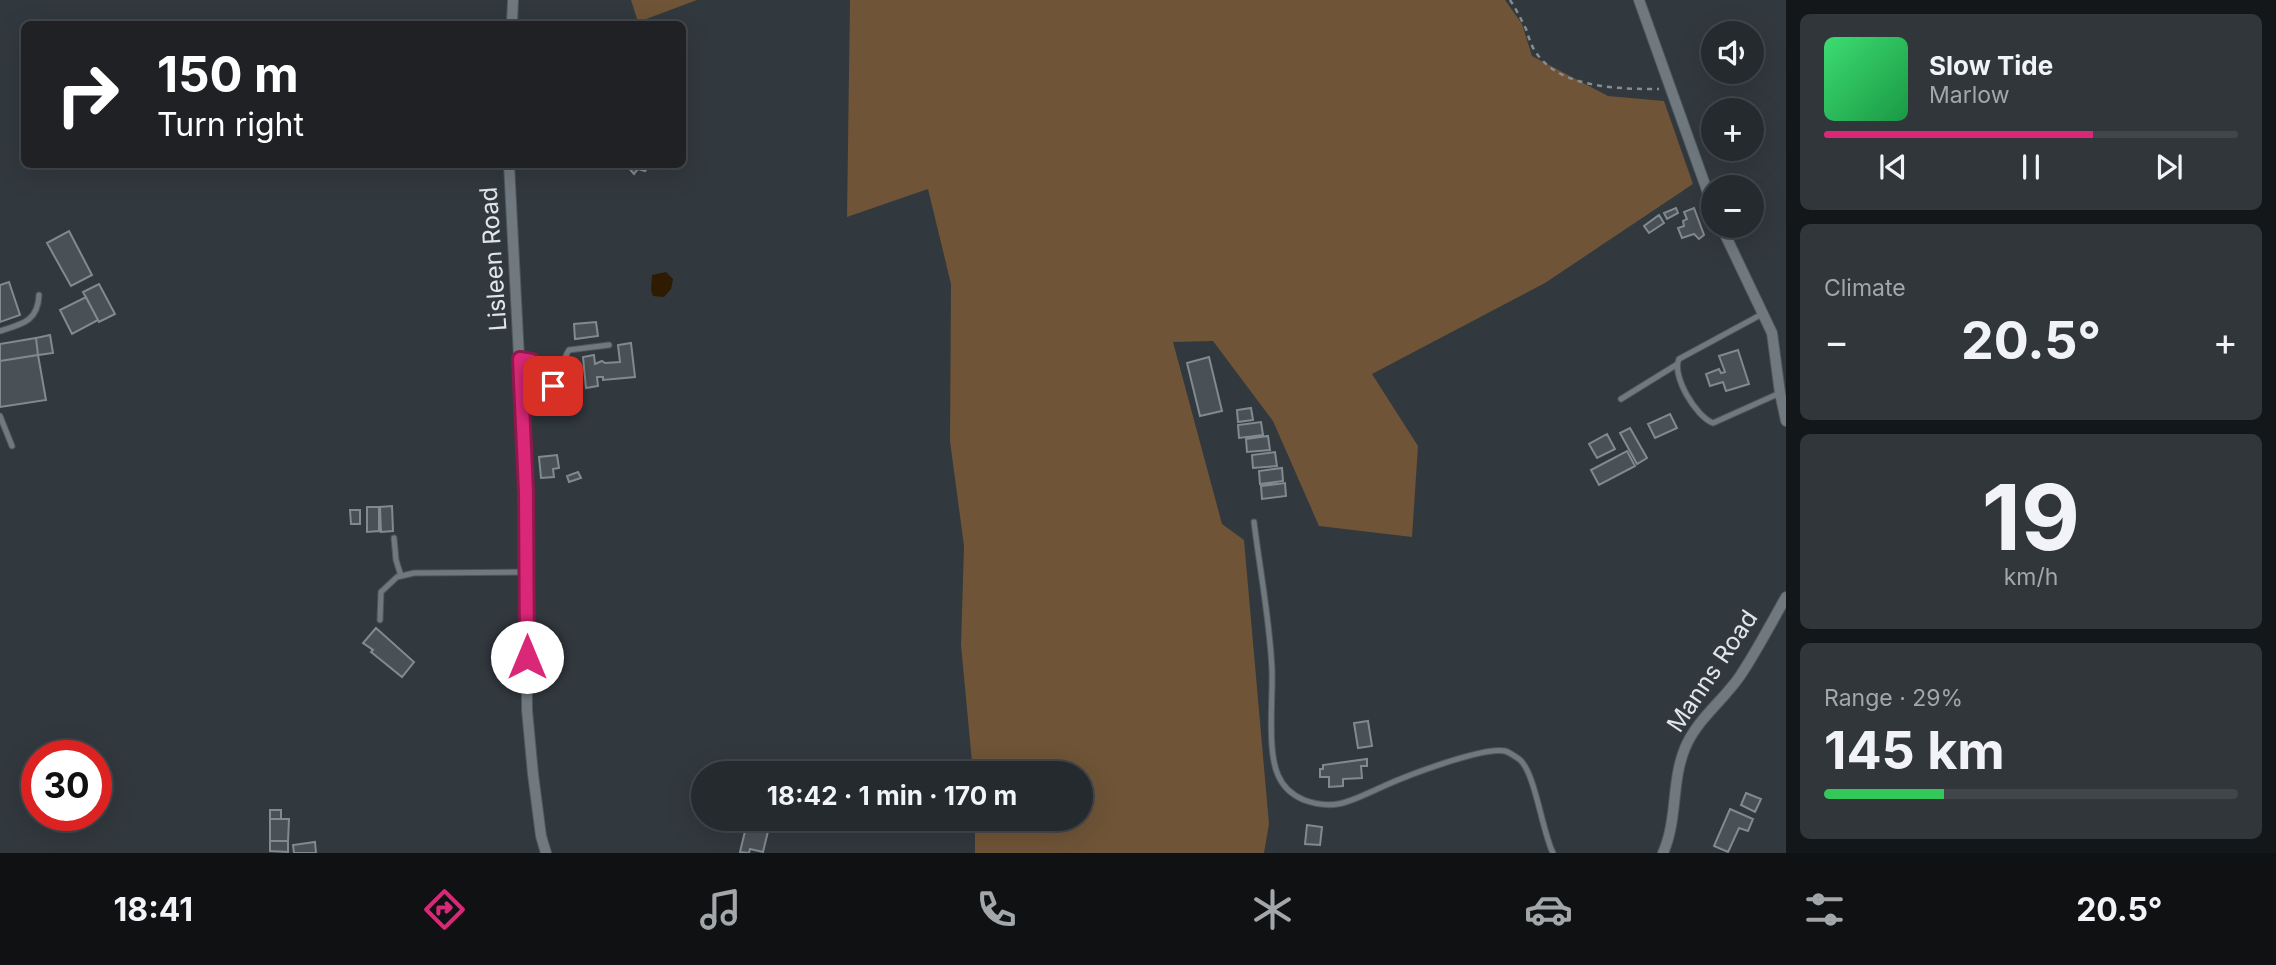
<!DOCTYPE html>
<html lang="en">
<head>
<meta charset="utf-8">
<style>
  :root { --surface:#252a2e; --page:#31363a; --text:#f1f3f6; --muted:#a3a7aa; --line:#42464a; --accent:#db2777 }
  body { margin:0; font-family:Inter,sans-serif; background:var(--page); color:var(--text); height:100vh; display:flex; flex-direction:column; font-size:26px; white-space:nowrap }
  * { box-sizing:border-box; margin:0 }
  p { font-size:23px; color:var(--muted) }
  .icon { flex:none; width:38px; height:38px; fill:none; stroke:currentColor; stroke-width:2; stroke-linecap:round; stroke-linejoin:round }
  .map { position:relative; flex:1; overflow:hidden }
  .sheet { display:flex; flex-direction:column; gap:14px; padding:14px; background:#141719; width:490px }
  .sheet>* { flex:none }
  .banner { position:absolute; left:21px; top:21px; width:665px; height:147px; border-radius:10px; box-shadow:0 7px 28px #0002,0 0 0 2px var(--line); background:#202124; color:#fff; overflow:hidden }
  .buttons { position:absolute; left:1701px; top:21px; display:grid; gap:14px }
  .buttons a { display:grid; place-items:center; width:63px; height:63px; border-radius:50%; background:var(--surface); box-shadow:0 7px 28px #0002,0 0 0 2px var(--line); font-size:35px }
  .speed { position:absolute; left:21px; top:740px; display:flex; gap:14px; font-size:35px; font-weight:700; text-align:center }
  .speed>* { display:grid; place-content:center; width:91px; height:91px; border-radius:50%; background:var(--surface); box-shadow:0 7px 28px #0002,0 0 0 2px var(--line); line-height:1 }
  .speed .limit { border:10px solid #d22; background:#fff; color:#111 }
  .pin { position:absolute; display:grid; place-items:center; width:60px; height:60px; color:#fff; margin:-30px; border-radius:14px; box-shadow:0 4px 10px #0006 }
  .me { position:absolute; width:77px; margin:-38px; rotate:0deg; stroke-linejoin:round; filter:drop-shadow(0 0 5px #0008) }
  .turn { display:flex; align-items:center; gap:24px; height:147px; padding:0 21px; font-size:32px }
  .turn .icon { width:91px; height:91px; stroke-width:2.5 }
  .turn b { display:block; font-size:49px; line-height:60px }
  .big { font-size:52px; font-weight:700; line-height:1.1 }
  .sheet .card { flex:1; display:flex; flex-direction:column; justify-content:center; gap:10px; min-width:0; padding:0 24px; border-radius:10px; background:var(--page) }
  .sheet .dial { align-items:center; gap:0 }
  .dial b { font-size:91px; line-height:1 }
  .song { display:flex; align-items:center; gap:21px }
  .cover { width:84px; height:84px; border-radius:10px; background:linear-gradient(135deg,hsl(140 70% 55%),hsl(140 70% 35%)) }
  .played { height:7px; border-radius:4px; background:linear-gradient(90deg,var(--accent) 65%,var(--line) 65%) }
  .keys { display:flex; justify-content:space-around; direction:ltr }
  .heat { display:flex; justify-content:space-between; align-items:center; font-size:38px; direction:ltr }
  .charge { height:10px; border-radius:5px; background:linear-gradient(90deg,#34c759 29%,var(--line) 0) }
  .trip { position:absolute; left:691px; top:761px; width:402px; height:70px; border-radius:35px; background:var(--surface); box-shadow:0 7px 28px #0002,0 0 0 2px var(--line); font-weight:700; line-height:70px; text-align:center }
  .menu { display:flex; height:112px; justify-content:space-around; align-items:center; background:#0f1112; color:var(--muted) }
  .menu .icon { width:49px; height:49px }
  .menu .active { color:var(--accent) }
  .menu b { font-size:32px; color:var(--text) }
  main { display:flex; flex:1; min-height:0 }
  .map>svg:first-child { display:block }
  .green { fill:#6f5437 }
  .water { fill:#2f1b02 }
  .building { fill:#495157; stroke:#818a90; stroke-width:2 }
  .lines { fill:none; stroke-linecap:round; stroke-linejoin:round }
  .service-casing { stroke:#50575c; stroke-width:7 }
  .minor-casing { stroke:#50575c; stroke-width:12 }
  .path { stroke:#868c91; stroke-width:2.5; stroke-dasharray:5 5; stroke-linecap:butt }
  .service { stroke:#70797f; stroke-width:5 }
  .minor { stroke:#70797f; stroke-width:10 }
  .route-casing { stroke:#8e194d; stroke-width:18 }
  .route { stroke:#db2777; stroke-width:12 }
  .labels { text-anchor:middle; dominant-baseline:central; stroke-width:7; stroke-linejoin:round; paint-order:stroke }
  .street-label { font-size:24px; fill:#e0e5e9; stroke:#31383e }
</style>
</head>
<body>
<main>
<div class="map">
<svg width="1786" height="853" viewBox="0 0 1786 853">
  <rect width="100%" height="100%" fill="#31383e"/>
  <path class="green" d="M631 0H697L638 22Z
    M850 0H1505L1522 24 1532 56 1608 96 1664 101 1693 184 1545 283 1372 374 1418 446 1412 537 1319 526 1273 421 1213 341 1173 342 1222 524 1244 540 1269 824 1264 853H975V819H1082V774L973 773 961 645 964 546 950 441 951 284 928 189 847 217Z"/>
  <path class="water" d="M666 272 673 279 671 289 664 297 653 296 651 290 652 275Z"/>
  <path class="building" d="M625 164H648L649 166 645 171 638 169 634 174Z
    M1676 208 1678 213 1667 219 1664 213Z
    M1694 208 1704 235 1699 239 1694 234 1682 238 1678 228 1684 226 1683 221 1687 219 1684 212Z
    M1659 215 1664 223 1649 233 1644 226Z
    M69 231 92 275 71 286 47 243Z
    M9 282 20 315 0 322V285Z
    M99 284 115 314 99 322 83 292Z
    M86 297 98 320 72 334 60 310Z
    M596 322 598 336 575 339 574 324Z
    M50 335 53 353 38 355 36 338Z
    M36 338 38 355 0 361V344Z
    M631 343 635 377 603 380V377H597L598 386 586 388 583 357 594 355 595 364 602 361 605 363 620 362 618 345Z
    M1738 350 1749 384 1726 391 1723 382 1710 386 1706 374 1719 369 1721 373 1725 372 1719 356Z
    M38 355 46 400 0 407V361Z
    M1209 357 1222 411 1200 416 1187 363Z
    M1251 408 1253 420 1238 422 1237 410Z
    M1670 414 1677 428 1655 438 1648 424Z
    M1261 422 1263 435 1239 438 1238 425Z
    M1630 428 1647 458 1637 464 1620 433Z
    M1607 434 1615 449 1597 458 1589 444Z
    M1268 436 1270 450 1247 452 1246 439Z
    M1627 451 1635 466 1599 485 1591 470Z
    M1275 452 1277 466 1253 468 1252 455Z
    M557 455 559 468 553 469 554 477 541 478 539 457Z
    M1282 468 1283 481 1260 484 1259 471Z
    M578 472 581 478 569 482 567 476Z
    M1285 483 1286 496 1262 499 1261 486Z
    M392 506 393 531 381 532 380 507Z
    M367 507H379V531L367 532Z
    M350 510H360V524H351Z
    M376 628 414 662 402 677 371 652 373 650 363 643Z
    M1368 721 1372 746 1358 748 1354 723Z
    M1367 759V766H1361L1362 778 1343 779V786L1329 787V777H1320V769H1323V765Z
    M1746 793 1761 799 1755 812 1741 805Z
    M1730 809 1753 819 1748 831 1739 828 1728 852 1714 846Z
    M270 810H281V819H270Z
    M270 819H289L288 841H270Z
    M748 819H771L763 852 750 849 749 853 740 852Z
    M1307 825 1322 827 1320 845 1305 844Z
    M270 841H288V852L270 851Z
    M315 842 316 853H294L293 845Z"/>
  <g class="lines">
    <g class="service-casing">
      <path id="service" d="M1764 313 1679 359C1671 375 1696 417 1713 423L1780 393
        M0 331C23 324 38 321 39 295
        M520 359 532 361 541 381 553 386C567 378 560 362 569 350L609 345
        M1621 399 1676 365
        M0 416 12 446
        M1254 522C1260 571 1270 621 1272 670 1273 697 1267 751 1278 775 1283 787 1292 795 1304 800 1337 812 1354 799 1384 786 1406 776 1484 746 1505 751 1509 752 1516 757 1519 759 1535 771 1542 831 1553 853
        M394 538 396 560 401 576
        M380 620 381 592 397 577 414 573 527 572"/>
    </g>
    <g class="minor-casing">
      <path id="minor" d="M1639 0 1713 207
        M512 24 513 0
        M509 164 526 492 527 710 533 774 541 836 546 853
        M1721 226 1772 333 1780 393 1786 421
        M1663 853C1678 819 1671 782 1685 748 1697 719 1723 701 1740 676 1757 651 1771 623 1786 597"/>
    </g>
    <path class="path" d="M1510 0C1516 9 1521 19 1526 29 1529 38 1531 46 1537 54 1562 89 1622 89 1659 89"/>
    <use href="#service" class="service"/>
    <use href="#minor" class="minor"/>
  </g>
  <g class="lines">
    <g class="route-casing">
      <path id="route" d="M527 657 526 492 520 359 532 361 541 381 553 386"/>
    </g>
    <use href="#route" class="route"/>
  </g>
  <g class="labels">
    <g class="street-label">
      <text transform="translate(493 259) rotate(-94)">Lisleen Road</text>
      <text transform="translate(1712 671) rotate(-56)">Manns Road</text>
    </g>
  </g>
</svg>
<div class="buttons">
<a><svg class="icon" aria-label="sound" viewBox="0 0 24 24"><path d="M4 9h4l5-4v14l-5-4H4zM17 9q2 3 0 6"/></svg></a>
<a>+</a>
<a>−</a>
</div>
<div class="speed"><div class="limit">30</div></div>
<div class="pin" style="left:553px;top:386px;background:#d93025"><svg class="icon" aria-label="arrive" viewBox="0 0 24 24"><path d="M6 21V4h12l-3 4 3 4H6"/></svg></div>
<svg class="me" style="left:527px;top:657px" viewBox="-20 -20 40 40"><circle r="19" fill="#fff"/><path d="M0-13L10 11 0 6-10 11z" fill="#db2777"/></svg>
<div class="trip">18:42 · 1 min · 170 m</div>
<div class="banner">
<div class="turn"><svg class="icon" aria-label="right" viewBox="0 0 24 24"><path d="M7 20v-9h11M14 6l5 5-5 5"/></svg><div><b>150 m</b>Turn right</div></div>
</div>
</div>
<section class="sheet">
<div class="card">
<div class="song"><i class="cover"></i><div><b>Slow Tide</b><p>Marlow</p></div></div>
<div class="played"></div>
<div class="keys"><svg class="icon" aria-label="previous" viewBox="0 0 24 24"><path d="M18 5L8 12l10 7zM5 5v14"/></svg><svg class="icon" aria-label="pause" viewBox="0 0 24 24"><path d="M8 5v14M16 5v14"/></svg><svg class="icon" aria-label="next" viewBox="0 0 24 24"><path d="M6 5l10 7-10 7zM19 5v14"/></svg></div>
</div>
<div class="card"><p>Climate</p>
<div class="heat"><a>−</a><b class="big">20.5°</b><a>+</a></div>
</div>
<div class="card dial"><b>19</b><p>km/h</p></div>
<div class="card"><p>Range · 29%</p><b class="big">145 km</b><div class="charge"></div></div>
</section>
</main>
<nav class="menu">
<b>18:41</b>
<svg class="icon active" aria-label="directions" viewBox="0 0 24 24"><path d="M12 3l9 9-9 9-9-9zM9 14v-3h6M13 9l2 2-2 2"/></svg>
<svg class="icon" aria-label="music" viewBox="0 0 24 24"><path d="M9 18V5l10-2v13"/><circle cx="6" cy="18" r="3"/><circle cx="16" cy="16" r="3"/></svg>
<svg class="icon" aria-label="phone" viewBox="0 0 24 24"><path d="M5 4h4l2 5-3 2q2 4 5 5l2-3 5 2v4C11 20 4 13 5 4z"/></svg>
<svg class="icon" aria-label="climate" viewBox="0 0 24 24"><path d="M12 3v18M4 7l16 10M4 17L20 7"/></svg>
<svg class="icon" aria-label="car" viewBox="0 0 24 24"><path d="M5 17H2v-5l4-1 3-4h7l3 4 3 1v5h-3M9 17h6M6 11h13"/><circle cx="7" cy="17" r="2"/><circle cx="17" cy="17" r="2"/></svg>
<svg class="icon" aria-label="filters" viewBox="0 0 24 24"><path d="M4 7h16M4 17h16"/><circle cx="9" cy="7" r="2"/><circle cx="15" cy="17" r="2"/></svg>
<b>20.5°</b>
</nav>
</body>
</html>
